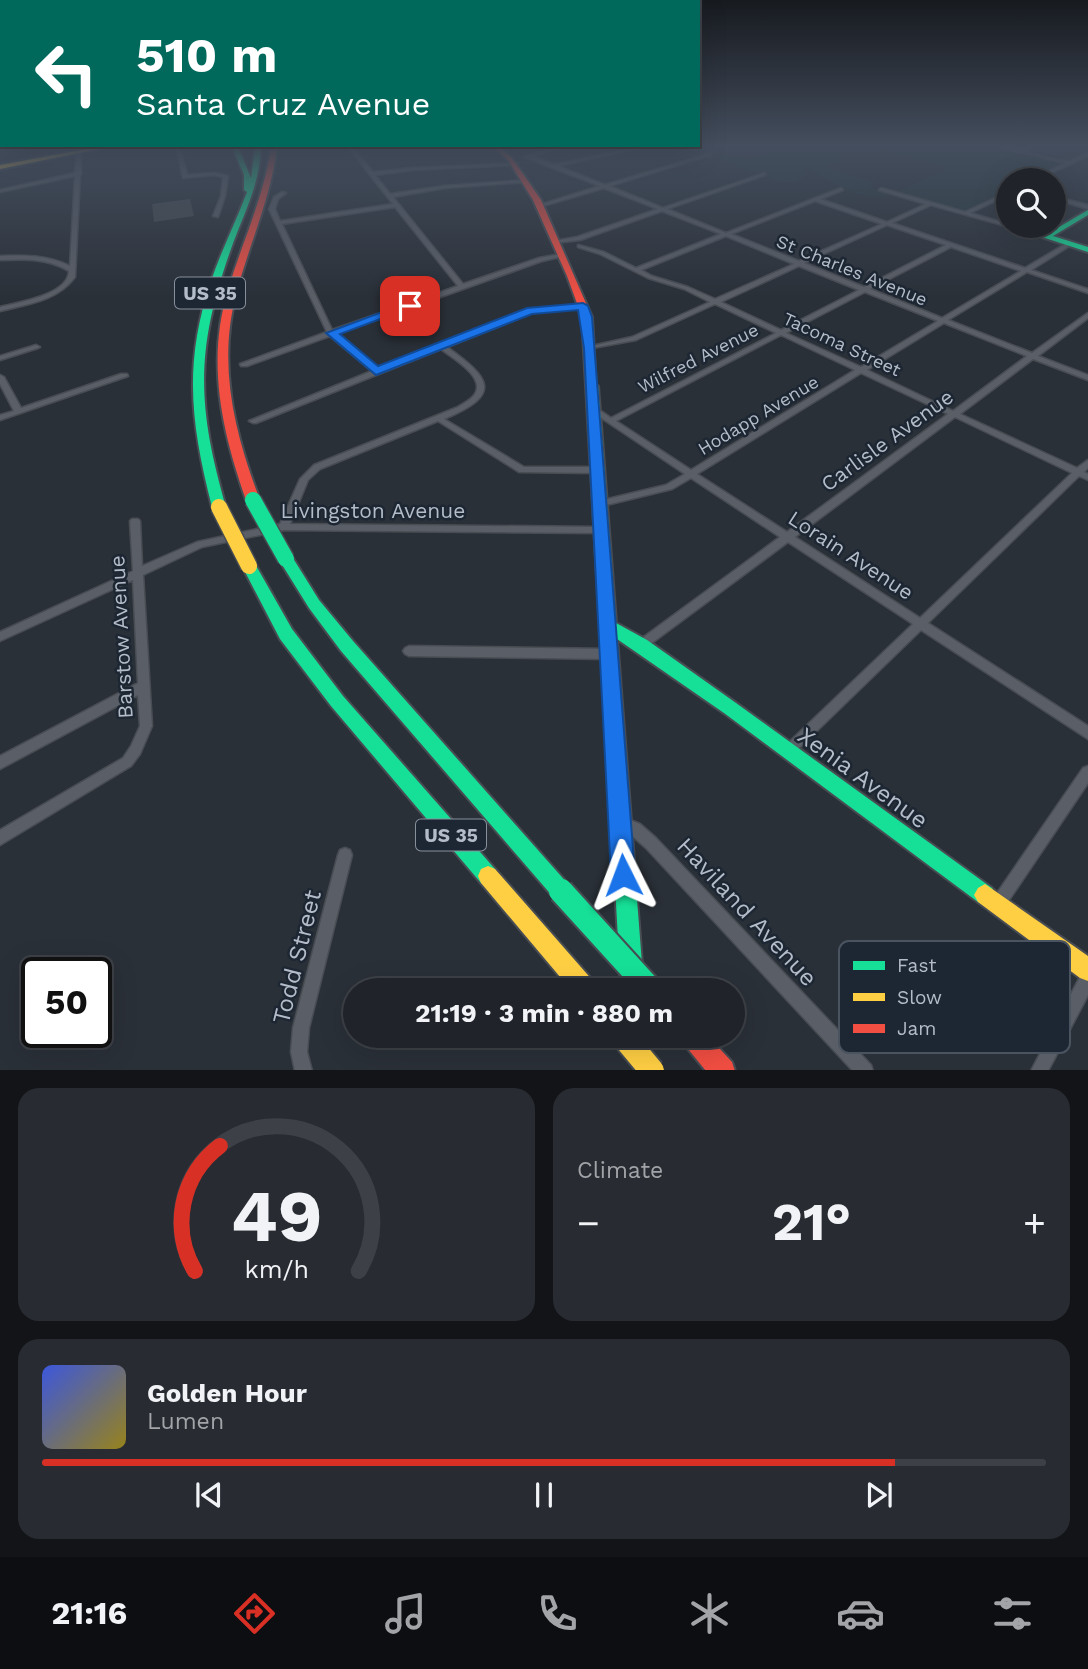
<!DOCTYPE html>
<html lang="en">
<head>
<meta charset="utf-8">
<style>
  :root { --surface:#20242a; --page:#282c32; --text:#f1f3f6; --muted:#a2a4a8; --line:#3d4147; --accent:#d93025 }
  body { margin:0; font-family:"Work Sans",sans-serif; background:var(--page); color:var(--text); height:100vh; display:flex; flex-direction:column; font-size:26px; white-space:nowrap }
  * { box-sizing:border-box; margin:0 }
  p { font-size:23px; color:var(--muted) }
  .icon { flex:none; width:38px; height:38px; fill:none; stroke:currentColor; stroke-width:2; stroke-linecap:round; stroke-linejoin:round }
  .map { position:relative; height:1070px; overflow:hidden }
  .details { display:flex; flex-direction:column; gap:18px; padding:18px; background:#121417; flex:1 }
  .details>* { flex:none }
  .hud { position:absolute; left:0px; top:0px; width:700px; height:147px; box-shadow:0 7px 28px #0002,0 0 0 2px var(--line); background:#00695c; color:#fff; overflow:hidden }
  .controls { position:absolute; left:996px; top:168px; display:grid; gap:14px }
  .controls a { display:grid; place-items:center; width:70px; height:70px; border-radius:50%; background:var(--surface); box-shadow:0 7px 28px #0002,0 0 0 2px var(--line); font-size:35px }
  .speed { position:absolute; left:21px; top:957px; display:flex; gap:14px; font-size:35px; font-weight:700; text-align:center }
  .speed>* { display:grid; place-content:center; width:91px; height:91px; border-radius:50%; background:var(--surface); box-shadow:0 7px 28px #0002,0 0 0 2px var(--line); line-height:1 }
  .speed .limit { border:4px solid #111; border-radius:10px; background:#fff; color:#111 }
  .pin { position:absolute; display:grid; place-items:center; width:60px; height:60px; color:#fff; margin:-30px; border-radius:14px; box-shadow:0 4px 10px #0006 }
  .me { position:absolute; width:77px; margin:-38px; rotate:357deg; stroke-linejoin:round; filter:drop-shadow(0 0 5px #0008) }
  .turn { display:flex; align-items:center; gap:24px; height:147px; padding:0 21px; font-size:32px }
  .turn .icon { width:91px; height:91px; stroke-width:2.5 }
  .turn b { display:block; font-size:49px; line-height:60px }
  .big { font-size:52px; font-weight:700; line-height:1.1 }
  .details .tile { flex:1; display:flex; flex-direction:column; justify-content:center; gap:10px; min-width:0; padding:0 24px; border-radius:21px; background:var(--page) }
  .details .dial { align-items:center; gap:0 }
  .dial svg { height:182px; overflow:visible; fill:none; stroke:var(--line); stroke-width:7; stroke-linecap:round; text-anchor:middle }
  .dial text { fill:var(--text); stroke:none }
  .song { display:flex; align-items:center; gap:21px }
  .cover { width:84px; height:84px; border-radius:10px; background:linear-gradient(135deg,hsl(230 70% 55%),hsl(50 70% 35%)) }
  .played { height:7px; border-radius:4px; background:linear-gradient(90deg,var(--accent) 85%,var(--line) 85%) }
  .keys { display:flex; justify-content:space-around; direction:ltr }
  .heat { display:flex; justify-content:space-between; align-items:center; font-size:38px; direction:ltr }
  .details .tiles { flex:1; display:grid; gap:18px; grid-template-columns:1fr 1fr }
  .tile:last-child { grid-column:span 2 }
  .trip { position:absolute; left:343px; top:978px; width:402px; height:70px; border-radius:35px; background:var(--surface); box-shadow:0 7px 28px #0002,0 0 0 2px var(--line); font-weight:700; line-height:70px; text-align:center }
  .dock { display:flex; height:112px; justify-content:space-around; align-items:center; background:#0d0e11; color:var(--muted) }
  .dock .icon { width:49px; height:49px }
  .dock .current { color:var(--accent) }
  .dock b { font-size:32px; color:var(--text) }
  .map>svg:first-child { display:block }
  .green { fill:#273a3e }
  .building { fill:#444950 }
  .lines { fill:none; stroke-linecap:round; stroke-linejoin:round }
  .street-casing { stroke:#484c53; stroke-width:3 }
  .fast-casing { stroke:#484c53; stroke-width:4 }
  .slow-casing { stroke:#484c53; stroke-width:4 }
  .jam-casing { stroke:#484c53; stroke-width:4 }
  .street { fill:#5a5e66; fill-rule:evenodd }
  .fast { fill:#16e098; fill-rule:evenodd }
  .slow { fill:#ffcf43; fill-rule:evenodd }
  .jam { fill:#f24e42; fill-rule:evenodd }
  .fast-bridge-far1-casing { stroke:#474c53; stroke-width:19; stroke-linecap:butt }
  .fast-bridge-casing { stroke:#474c53; stroke-width:28; stroke-linecap:butt }
  .slow-bridge-far1-casing { stroke:#474c53; stroke-width:19; stroke-linecap:butt }
  .slow-bridge-casing { stroke:#474c53; stroke-width:28; stroke-linecap:butt }
  .fast-bridge-far1 { stroke:#16e098; stroke-width:16 }
  .fast-bridge { stroke:#16e098; stroke-width:24 }
  .slow-bridge-far1 { stroke:#ffcf43; stroke-width:16 }
  .slow-bridge { stroke:#ffcf43; stroke-width:24 }
  .route { fill:#1a73e8; stroke:#114b97; stroke-width:2 }
  .labels { text-anchor:middle; dominant-baseline:central; stroke-width:5; stroke-linejoin:round; paint-order:stroke }
  .far-street-label { font-size:18px; fill:#b4bcc9; stroke:#1d2633 }
  .shield { fill:#1d2633; stroke:#878f9c; stroke-width:2 }
  .shield-label { font-size:19px; font-weight:bold; fill:#b4bcc9 }
  .street-label { font-size:21px; fill:#b4bcc9; stroke:#1d2633 }
  .near-street-label { font-size:24px; fill:#b4bcc9; stroke:#1d2633 }
  .key { fill:#1d2633; stroke:#4a5360; stroke-width:2 }
  .key-label { font-size:19px; fill:#b4bcc9 }
</style>
</head>
<body>
<div class="map">
<svg width="1088" height="1071" viewBox="0 0 1088 1071">
  <rect width="100%" height="100%" fill="#2a3038"/>
  <path class="green" d="M685 147H708L726 152V155L746 159 760 156 762 147H860L851 150 852 155 825 167 874 182 870 188 894 194C863 202 842 188 816 173 810 169 808 167 801 167L807 174 802 176 801 180 792 183 781 182Z
    M870 147H1002L1069 163 1033 180H1008V193L966 213 897 192 950 168Z"/>
  <path class="building" d="M190 199 194 216 154 222 152 204Z"/>
  <g class="lines">
    <g class="street-casing">
      <path id="street" d="M176 147H180L187 175 214 173 228 176 225 196 218 217 213 216 221 196 223 177 214 175 183 178Z
        M348 147H352L373 172 412 168 518 163 516 165 412 170 375 175 390 194 444 186 527 180 525 182 444 188 393 197 463 284 539 258 561 254 564 256 542 261 336 334 378 369 529 310 585 305 586 306 583 308 532 313 447 347C490 378 504 394 444 419L524 467H596L600 470 596 473 519 472 438 421 320 469 308 480 290 524 600 527 605 530 600 533 284 530 202 547 143 575 152 726 140 754 131 766 0 845V830L123 758 131 746 140 726 138 695 0 769V756L138 683 133 580 0 641V632L133 571 130 521 132 519H138L140 521 142 566 197 542 280 524 300 479 314 465 458 407C464 403 473 399 476 392 483 375 452 358 441 349L256 423H253L249 421 372 371 330 336 247 366H241L240 364 327 332 269 209 274 197 282 192 286 193 278 199 275 209 280 221 393 204ZM395 207 458 286 332 330 282 224Z
        M556 147H561L533 156 554 165 637 147H643L558 166 605 185 711 153V155L609 186 663 208 765 173V175L667 209 726 233 841 188 843 190 820 199 887 222 926 204 879 190 881 188 965 212 1008 192V195L970 213 1008 224V226H1014L1048 236V238L931 205 892 223 1025 268 1067 243H1071V245L1031 270 1088 289V293L1027 272 948 320 1032 353 1088 313V318L1038 356 1088 375V380L1033 359 960 414 1077 468 1088 460V468L1084 472 1088 474V480L1079 476 928 623 1088 726V739L921 630 792 755 788 757 784 755 782 751 784 747 913 624 788 542 645 648 641 650 637 648 635 645 637 642 780 537 691 478 672 489 598 507 595 506 593 504 595 502 666 485 685 474 588 409 589 407H595L611 418 776 333 715 304 636 340 587 349V347L632 337 710 302 684 289 648 278 600 254 578 247V245L604 252 636 268 721 234 662 211 580 240 554 243V241L577 237 658 209 604 188 536 208V206L600 186 524 157ZM815 201 882 224 799 261 731 234ZM887 225 946 245 864 287 804 263ZM726 236 794 264 715 299 688 287 652 276 641 270ZM951 247 1021 271 942 318 870 289ZM799 266 859 290 781 330 721 302ZM865 292 938 321 861 367 786 333ZM944 323 1027 356 953 411 867 370ZM781 335 855 370 691 470 616 421ZM861 373 948 414 787 532 697 474ZM955 417 1072 473 920 618 795 537Z
        M1000 147H1006L1068 162 1088 153V156L1036 180H1031L1065 163Z
        M79 151 81 152V174L80 175 75 277C57 301 28 304 0 311V307C19 302 68 295 69 271 48 258 24 259 0 260V256C24 255 48 255 70 266L75 176 0 192V190L75 173 77 152Z
        M1054 196 1088 205V209L1054 199Z
        M36 345 40 347 38 348 0 360V356Z
        M121 374H127L128 376 0 420V415L14 411 0 384V375L4 377 21 408Z
        M409 646 609 649 613 651 615 654 613 657 609 659 409 656 405 654 403 651 405 648Z
        M1088 766V783L1003 909 998 911 993 909 991 904 993 899 1083 768Z
        M620 816 640 824 656 838 871 1065 873 1071H853L646 848 630 834 615 828 613 823 615 818Z
        M345 848 350 850 352 855 309 1028 307 1052 312 1071H295L291 1052 293 1028 338 855 340 850Z
        M1088 971V995L1048 1071H1031L1082 973Z"/>
    </g>
    <g class="fast-casing">
      <path id="fast" d="M232 147H238L251 178 255 147H261C260 185 243 215 231 249 195 350 197 406 226 507L219 512 212 507C191 425 183 364 211 281 221 251 236 222 247 192L244 190V175Z
        M1088 210V215L1053 236 1088 247V252L1042 237Z
        M592 383 598 386 616 623 647 640 736 703 992 888 996 895 992 902 985 906 978 902 724 713 617 639 644 990H621L586 386Z
        M286 554 291 555 319 600 353 641 568 884 572 891 568 898 561 902 554 898 341 651 309 608 281 563 279 559 281 555Z
        M249 561 254 562 292 629 343 696 495 869 498 876 495 883 488 886 481 883 331 706 280 639 242 566 244 562Z"/>
    </g>
    <g class="slow-casing">
      <path id="slow" d="M98 147H109L0 169V165Z
        M488 866 495 869 594 982 597 990H571L481 883 478 876 481 869Z
        M985 884 1088 956V981L1080 978 978 902 974 895 978 888Z"/>
    </g>
    <g class="jam-casing">
      <path id="jam" d="M271 147H277C271 198 250 242 237 291 217 363 234 432 260 500L253 504 246 500C222 432 206 362 228 290 242 242 264 198 271 147Z
        M493 147H499L512 158 541 200 592 317 596 388 592 389 586 386 582 317 567 276 533 200 508 160Z
        M680 1036H708L732 1062 735 1071H706L684 1044Z"/>
    </g>
    <use href="#street" class="street"/>
    <use href="#fast" class="fast"/>
    <use href="#slow" class="slow"/>
    <use href="#jam" class="jam"/>
    <g class="fast-bridge-far1-casing">
      <path id="fast-bridge-far1" d="M253 500 286 559"/>
    </g>
    <g class="fast-bridge-casing">
      <path id="fast-bridge" d="M561 891 651 990"/>
    </g>
    <g class="slow-bridge-far1-casing">
      <path id="slow-bridge-far1" d="M219 507 249 566"/>
    </g>
    <g class="slow-bridge-casing">
      <path id="slow-bridge" d="M623 1036 652 1071"/>
    </g>
    <use href="#fast-bridge-far1" class="fast-bridge-far1"/>
    <use href="#fast-bridge" class="fast-bridge"/>
    <use href="#slow-bridge-far1" class="slow-bridge-far1"/>
    <use href="#slow-bridge" class="slow-bridge"/>
  </g>
  <linearGradient id="sky" x2="0" y2="1"><stop stop-color="#171a1f"/><stop offset="0.49" stop-color="#444e5e"/><stop offset="1" stop-color="#444e5e" stop-opacity="0"/></linearGradient>
  <rect width="1088" height="297" fill="url(#sky)"/>
  <path class="route" d="M406 303 415 306 340 334 378 366 527 308 583 303 588 306 592 317 635 875 632 884 623 887 615 884 611 875 584 348 578 310 532 314 376 375 326 333Z"/>
  <g class="labels">
    <g class="far-street-label">
      <text transform="translate(852 270) rotate(22)">St Charles Avenue</text>
      <text transform="translate(842 344) rotate(25)">Tacoma Street</text>
      <text transform="translate(698 358) rotate(-27)">Wilfred Avenue</text>
      <text transform="translate(758 415) rotate(-31)">Hodapp Avenue</text>
    </g>
    <g class="shield">
      <rect x="175" y="277.5" width="70" height="31" rx="5"/>
      <rect x="416" y="819.5" width="70" height="31" rx="5"/>
    </g>
    <g class="shield-label">
      <text x="210" y="293">US 35</text>
      <text x="451" y="835">US 35</text>
    </g>
    <g class="street-label">
      <text transform="translate(887 440) rotate(-36)">Carlisle Avenue</text>
      <text x="373" y="510">Livingston Avenue</text>
      <text transform="translate(851 555) rotate(33)">Lorain Avenue</text>
      <text transform="translate(121 637) rotate(-93)">Barstow Avenue</text>
    </g>
    <g class="near-street-label">
      <text transform="translate(863 778) rotate(36)">Xenia Avenue</text>
      <text transform="translate(747 912) rotate(47)">Haviland Avenue</text>
      <text transform="translate(297 957) rotate(-76)">Todd Street</text>
    </g>
  </g>
  <rect x="839" y="941" width="231" height="112" rx="10" class="key"/>
  <rect x="853" y="961" width="32" height="9" fill="#16e098"/>
  <rect x="853" y="993" width="32" height="8" fill="#ffcf43"/>
  <rect x="853" y="1024" width="32" height="9" fill="#f24e42"/>
  <g class="key-label">
    <text x="897" y="972">Fast</text>
    <text x="897" y="1004">Slow</text>
    <text x="897" y="1035">Jam</text>
  </g>
</svg>
<div class="controls">
<a><svg class="icon" aria-label="search" viewBox="0 0 24 24"><circle cx="10" cy="10" r="6"/><path d="M15 15l6 6"/></svg></a>
</div>
<div class="speed"><div class="limit">50</div></div>
<div class="pin" style="left:410px;top:306px;background:#d93025"><svg class="icon" aria-label="arrive" viewBox="0 0 24 24"><path d="M6 21V4h12l-3 4 3 4H6"/></svg></div>
<svg class="me" style="left:623px;top:875px" viewBox="-20 -20 40 40"><path d="M0-17L14 15 0 8-14 15z" fill="#1a73e8" stroke="#fff" stroke-width="4"/></svg>
<div class="trip">21:19 · 3 min · 880 m</div>
<div class="hud">
<div class="turn"><svg class="icon" aria-label="left" viewBox="0 0 24 24"><path d="M17 20v-9H6M10 6l-5 5 5 5"/></svg><div><b>510 m</b>Santa Cruz Avenue</div></div>
</div>
</div>
<section class="details">
<div class="tiles">
<div class="tile dial"><svg viewBox="0 0 100 80">
<path d="M14 69A42 42 0 1 1 86 69"/>
<path d="M14 69A42 42 0 0 1 25 14" stroke="#d93025"/>
<text x="50" y="56" font-size="32" font-weight="700">49</text>
<text x="50" y="72" font-size="11">km/h</text>
</svg></div>
<div class="tile"><p>Climate</p>
<div class="heat"><a>−</a><b class="big">21°</b><a>+</a></div>
</div>
<div class="tile">
<div class="song"><i class="cover"></i><div><b>Golden Hour</b><p>Lumen</p></div></div>
<div class="played"></div>
<div class="keys"><svg class="icon" aria-label="previous" viewBox="0 0 24 24"><path d="M18 5L8 12l10 7zM5 5v14"/></svg><svg class="icon" aria-label="pause" viewBox="0 0 24 24"><path d="M8 5v14M16 5v14"/></svg><svg class="icon" aria-label="next" viewBox="0 0 24 24"><path d="M6 5l10 7-10 7zM19 5v14"/></svg></div>
</div>
</div>
</section>
<nav class="dock">
<b>21:16</b>
<svg class="icon current" aria-label="directions" viewBox="0 0 24 24"><path d="M12 3l9 9-9 9-9-9zM9 14v-3h6M13 9l2 2-2 2"/></svg>
<svg class="icon" aria-label="music" viewBox="0 0 24 24"><path d="M9 18V5l10-2v13"/><circle cx="6" cy="18" r="3"/><circle cx="16" cy="16" r="3"/></svg>
<svg class="icon" aria-label="phone" viewBox="0 0 24 24"><path d="M5 4h4l2 5-3 2q2 4 5 5l2-3 5 2v4C11 20 4 13 5 4z"/></svg>
<svg class="icon" aria-label="climate" viewBox="0 0 24 24"><path d="M12 3v18M4 7l16 10M4 17L20 7"/></svg>
<svg class="icon" aria-label="car" viewBox="0 0 24 24"><path d="M5 17H2v-5l4-1 3-4h7l3 4 3 1v5h-3M9 17h6M6 11h13"/><circle cx="7" cy="17" r="2"/><circle cx="17" cy="17" r="2"/></svg>
<svg class="icon" aria-label="filters" viewBox="0 0 24 24"><path d="M4 7h16M4 17h16"/><circle cx="9" cy="7" r="2"/><circle cx="15" cy="17" r="2"/></svg>
</nav>
</body>
</html>
